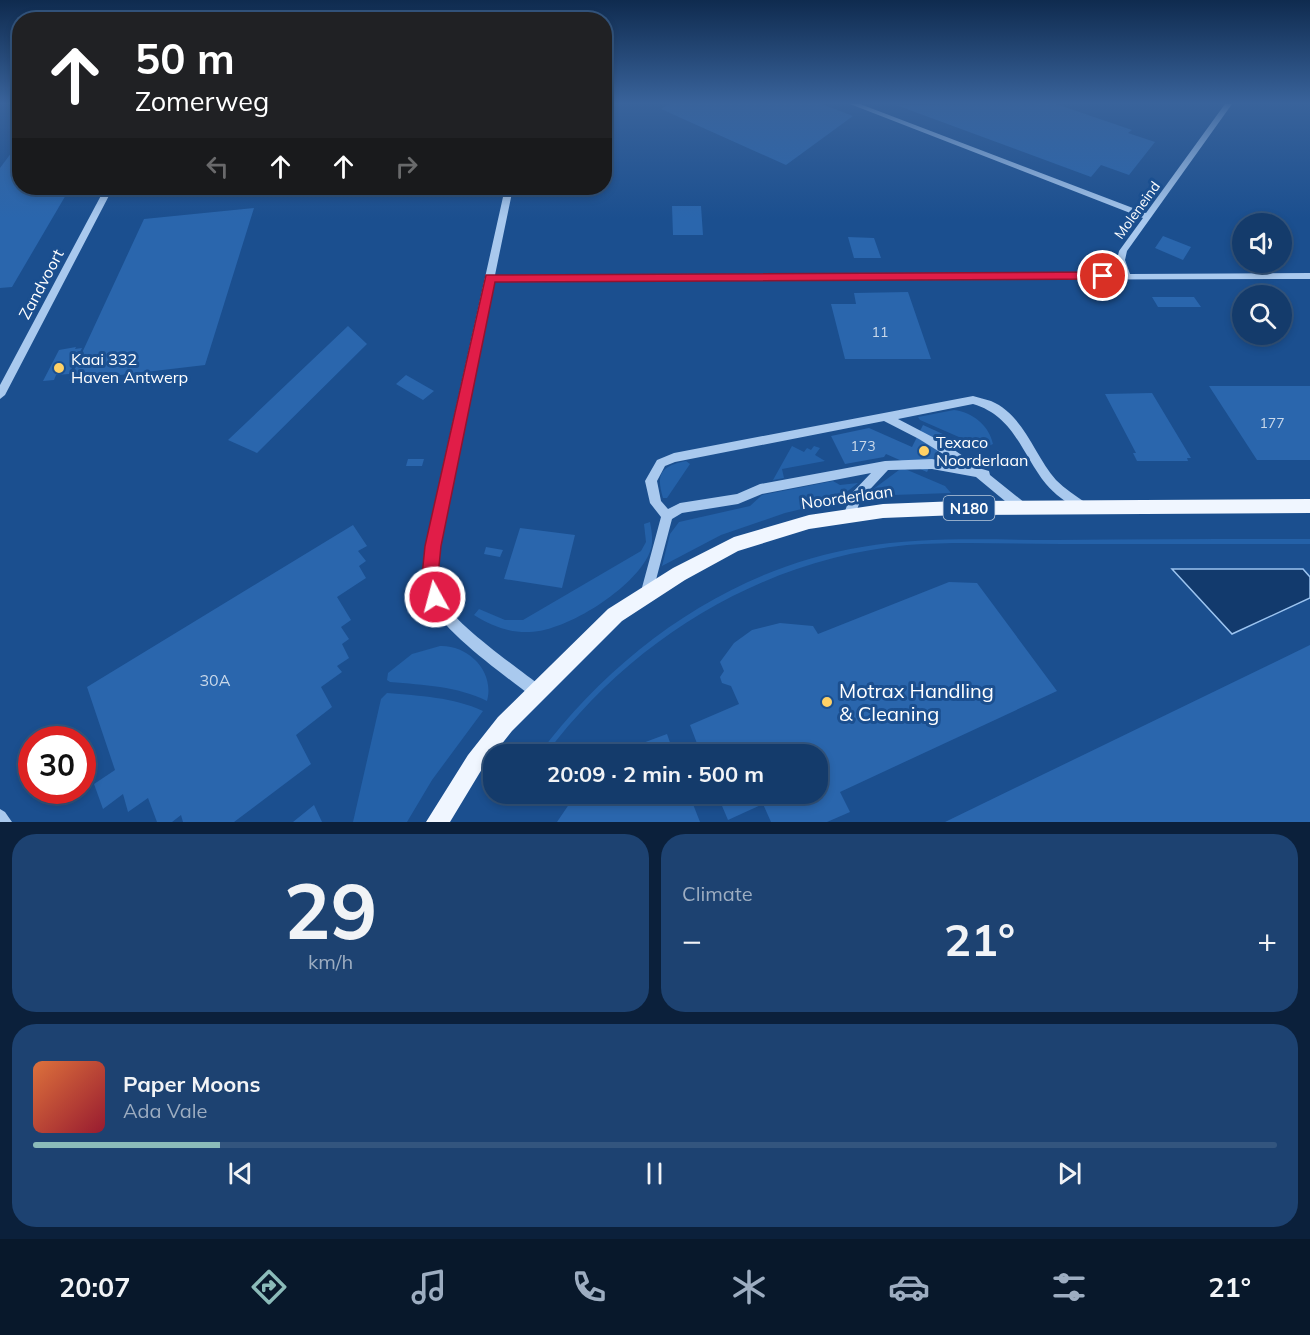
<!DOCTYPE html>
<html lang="en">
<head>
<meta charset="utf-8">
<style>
  :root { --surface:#143b6b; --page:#1d4271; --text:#f1f3f6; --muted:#9dadc1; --line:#33557e; --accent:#8bbbb9 }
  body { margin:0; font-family:Mulish,sans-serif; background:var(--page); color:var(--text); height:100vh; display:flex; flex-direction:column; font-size:22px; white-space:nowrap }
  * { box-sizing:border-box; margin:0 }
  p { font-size:20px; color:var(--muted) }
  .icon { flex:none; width:33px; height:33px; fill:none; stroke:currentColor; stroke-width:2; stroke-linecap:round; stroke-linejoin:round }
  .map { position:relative; height:822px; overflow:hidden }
  .sheet { display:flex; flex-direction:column; gap:12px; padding:12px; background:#0b203b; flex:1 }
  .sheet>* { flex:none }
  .banner { position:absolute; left:12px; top:12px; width:600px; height:183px; border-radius:24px; box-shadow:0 3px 9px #0003,0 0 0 2px var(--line); background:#202124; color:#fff; overflow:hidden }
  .fabs { position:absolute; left:1232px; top:213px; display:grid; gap:12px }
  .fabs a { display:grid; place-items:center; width:60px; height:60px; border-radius:50%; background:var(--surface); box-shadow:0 3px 9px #0003,0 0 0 2px var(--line); font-size:30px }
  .speed { position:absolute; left:18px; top:726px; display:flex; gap:12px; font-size:30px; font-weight:700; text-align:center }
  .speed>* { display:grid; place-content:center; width:78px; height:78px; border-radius:50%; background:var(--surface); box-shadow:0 3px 9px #0003,0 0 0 2px var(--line); line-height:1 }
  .speed .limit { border:9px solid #d22; background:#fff; color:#111 }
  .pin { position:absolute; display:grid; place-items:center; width:51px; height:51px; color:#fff; margin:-26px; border:3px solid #fff; border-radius:50%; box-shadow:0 2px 6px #0007 }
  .me { position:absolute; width:66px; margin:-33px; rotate:353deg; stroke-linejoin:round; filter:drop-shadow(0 0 4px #0008) }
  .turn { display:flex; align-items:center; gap:21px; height:126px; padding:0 24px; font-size:27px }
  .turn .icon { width:78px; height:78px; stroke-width:2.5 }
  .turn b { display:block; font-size:42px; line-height:51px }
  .lanes { display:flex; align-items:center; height:57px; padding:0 24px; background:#0003; justify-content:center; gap:30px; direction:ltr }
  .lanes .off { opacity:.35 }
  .big { font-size:45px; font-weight:700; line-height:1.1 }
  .sheet .widget { flex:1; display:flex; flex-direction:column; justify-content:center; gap:9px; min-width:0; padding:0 21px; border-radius:24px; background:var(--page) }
  .sheet .dial { align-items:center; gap:0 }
  .dial b { font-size:78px; line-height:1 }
  .song { display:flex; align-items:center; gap:18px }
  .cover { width:72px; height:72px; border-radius:9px; background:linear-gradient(135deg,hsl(20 70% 55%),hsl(350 70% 35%)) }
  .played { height:6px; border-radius:3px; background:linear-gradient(90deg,var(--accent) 15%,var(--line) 15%) }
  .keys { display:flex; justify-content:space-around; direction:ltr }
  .heat { display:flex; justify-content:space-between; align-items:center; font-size:33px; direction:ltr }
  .sheet .tiles { flex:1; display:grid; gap:12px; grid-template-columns:1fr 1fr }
  .widget:last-child { grid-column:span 2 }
  .trip { position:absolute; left:483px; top:744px; width:345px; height:60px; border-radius:24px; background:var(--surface); box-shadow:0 3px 9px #0003,0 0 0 2px var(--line); font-weight:700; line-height:60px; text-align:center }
  .tabs { display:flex; height:96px; justify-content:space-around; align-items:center; background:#08182b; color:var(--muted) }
  .tabs .icon { width:42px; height:42px }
  .tabs .selected { color:var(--accent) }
  .tabs b { font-size:27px; color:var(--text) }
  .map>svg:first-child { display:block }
  .green { fill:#2461a8 }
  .water { fill:#123a6d; stroke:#9cc4f0; stroke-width:1.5 }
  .building { fill:#2a66ad }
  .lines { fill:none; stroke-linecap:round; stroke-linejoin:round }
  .minor { fill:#a9c9ee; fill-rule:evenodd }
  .major { fill:#f0f6ff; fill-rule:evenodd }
  .route { fill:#e11d48; stroke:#92132f; stroke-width:1.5 }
  .poi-dot { fill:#ffd166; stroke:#1b4f8f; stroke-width:2 }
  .labels { text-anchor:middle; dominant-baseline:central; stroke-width:6; stroke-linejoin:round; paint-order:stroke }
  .far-street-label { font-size:14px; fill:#fff; stroke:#1b4f8f }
  .number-label { font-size:14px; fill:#cad9ea }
  .shield { fill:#1b4f8f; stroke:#bbcadd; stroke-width:1.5 }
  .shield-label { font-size:15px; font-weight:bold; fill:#fff }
  .street-label { font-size:16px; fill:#fff; stroke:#1b4f8f }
  .poi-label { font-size:16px; fill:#fff; stroke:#1b4f8f; text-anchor:start }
  .near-number-label { font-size:16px; fill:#cad9ea }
  .near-poi-label { font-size:20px; fill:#fff; stroke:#1b4f8f; text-anchor:start }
</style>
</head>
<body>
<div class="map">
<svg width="1310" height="822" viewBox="0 0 1310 822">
  <rect width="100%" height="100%" fill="#1b4f8f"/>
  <path class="green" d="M954 410C972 412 989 425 993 444L984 448 920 420 918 417Z
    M792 446 804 452 807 448 811 450 814 446 820 448 815 455 825 461 782 469 784 478 773 480Z
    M686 461 690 464 667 498H663C656 475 660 466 686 461Z
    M905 469 945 486 951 493 864 496 899 470Z
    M833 481 840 485 858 483 835 501 785 513 721 535 662 566 670 534 679 522 750 506 762 495Z
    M650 522C652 533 654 544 649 554 634 588 567 631 530 632 509 633 492 626 474 615L479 609 505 620H523L641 551 646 542 644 524Z
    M1310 539V544C1227 544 1144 544 1061 544 1010 544 958 541 907 545 762 559 632 639 546 754H539C617 650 731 568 862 547 926 536 992 540 1056 540 1141 539 1226 539 1310 539Z
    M440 646C469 645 495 672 487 701 457 686 424 685 390 682L387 680 388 673 412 654Z
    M387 693C420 696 453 697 483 711L432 780 407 822H353L381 699Z"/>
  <path class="water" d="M1172 569H1303L1310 577V598L1232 634Z"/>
  <path class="building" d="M669 104H822L853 116 786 165 661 109Z
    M1056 104 1132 130 1128 133 1155 142 1129 175 1101 165 1091 177 896 105Z
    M20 141V188H70L12 287 0 288V168Z
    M672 206H701L703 235H673Z
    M254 208 205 365 69 381 144 219Z
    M1163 236 1191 247 1183 260 1155 248Z
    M848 237 874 238 881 258H854Z
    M908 292 931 359H845L831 304H856L854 293Z
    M1152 297H1194L1201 307H1158Z
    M348 326 367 344 257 453 228 440Z
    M76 347 75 349 82 348 69 374 56 375 54 380 43 381 59 350Z
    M406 375 434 391 423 400 396 384Z
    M1209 386H1310V460H1257Z
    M1152 393 1191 458H1187L1188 461H1137L1133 453H1136L1105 394Z
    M923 425 945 435 927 472 886 454 884 457 845 464 831 436 869 428 912 447Z
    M408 459H424L422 466H406Z
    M353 525 367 546 358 551 366 561 359 566 366 578 337 597 351 620 341 627 349 639 342 644 349 658 337 666 342 672 321 687 332 707 296 735 311 764 234 822H183L181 815 172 822H157L148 798 128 812 123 794 103 809 94 784 115 770 87 687Z
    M520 528 575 535 562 588 504 579Z
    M486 547 503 550 500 557 484 554Z
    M949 582 977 583 1057 691 840 792 850 812 827 822H771L763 804 728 820 717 794H818V754H701L690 725 739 704 731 686 722 683 720 677 724 671 720 662 734 643 752 630 780 623 813 626 818 634Z
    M1310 645V822H945Z
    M667 734 674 754H613Z
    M576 794H689L700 822H557Z
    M314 805 322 822H293Z"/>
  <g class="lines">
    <path class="minor" d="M850 104H860L1146 213 1225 104H1232L1127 251 1125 260 1130 274 1310 273V279L494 281C484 329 474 377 463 424 455 461 427 563 440 596 451 622 518 668 542 687L544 692 542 697 537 699 532 697C505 675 439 630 428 598 419 572 429 533 434 506L505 188H513L495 275 1121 274 1117 260 1119 251 1143 218Z
      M105 188H113L5 395 0 399V385Z
      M973 396C979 398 985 399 991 401 1024 415 1034 455 1056 480 1065 489 1076 496 1086 503L1088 507 1086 511 1082 512 1078 511C1067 502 1055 495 1046 484 1022 454 1014 416 973 404L898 419 944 443 982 469 989 471 990 475 1025 503 1027 507 1025 511 1021 512 1017 511 976 477 932 469 888 470 861 499 853 520 849 521 845 520 843 516 852 493 871 473 762 494 738 504 682 513 672 519 652 595 650 599 646 601 642 599 640 595 661 517 650 503 645 481 657 460 674 453ZM884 421 919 439 959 464 932 459 885 461 760 484 737 494 680 503 668 509 661 501 657 481 665 466 675 462Z
      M0 809 5 812 12 822H0Z"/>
    <path class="major" d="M1310 499V513L958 515 883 518 809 529 738 551 685 580 622 621 512 731 482 769 450 822H426L468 755 498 717 608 609 673 568 734 537 809 515 883 504 958 501Z"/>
  </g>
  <linearGradient id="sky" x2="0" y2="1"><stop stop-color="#0f2b4f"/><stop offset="0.47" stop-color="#39639b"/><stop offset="1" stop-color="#39639b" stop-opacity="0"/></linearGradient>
  <rect width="1310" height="219" fill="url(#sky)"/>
  <path class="route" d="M1103 272 1108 276 1107 279 495 282 441 546 438 576 443 597 440 603 435 605 429 603 422 576 425 546 486 275Z"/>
  <g class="poi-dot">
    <circle cx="59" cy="368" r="6"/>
    <circle cx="924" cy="451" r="6"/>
    <circle cx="827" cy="702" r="6"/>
  </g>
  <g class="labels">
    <g class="far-street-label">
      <text transform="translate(1137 210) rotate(-54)">Moleneind</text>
    </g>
    <g class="number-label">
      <text x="880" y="332">11</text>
      <text x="1272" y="423">177</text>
      <text x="863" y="446">173</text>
    </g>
    <rect class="shield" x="943.5" y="496" width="51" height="24" rx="4.5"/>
    <g class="shield-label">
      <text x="969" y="508">N180</text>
    </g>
    <g class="street-label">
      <text transform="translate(41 284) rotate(-62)">Zandvoort</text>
      <text transform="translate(847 497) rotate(-8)">Noorderlaan</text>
    </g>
    <g class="poi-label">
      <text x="71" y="359">Kaai 332<tspan x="71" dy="18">Haven Antwerp</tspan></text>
      <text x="936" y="442">Texaco<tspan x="936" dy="18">Noorderlaan</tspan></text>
    </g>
    <g class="near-number-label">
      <text x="215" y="680">30A</text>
    </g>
    <g class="near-poi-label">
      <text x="839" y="690">Motrax Handling<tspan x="839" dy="23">&amp; Cleaning</tspan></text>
    </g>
  </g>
</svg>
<div class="fabs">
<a><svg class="icon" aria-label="sound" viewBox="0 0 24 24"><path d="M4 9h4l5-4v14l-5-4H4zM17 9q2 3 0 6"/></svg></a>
<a><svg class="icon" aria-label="search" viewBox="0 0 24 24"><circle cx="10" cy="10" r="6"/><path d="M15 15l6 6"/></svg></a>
</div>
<div class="speed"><div class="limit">30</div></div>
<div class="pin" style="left:1103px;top:276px;background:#d93025"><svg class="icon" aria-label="arrive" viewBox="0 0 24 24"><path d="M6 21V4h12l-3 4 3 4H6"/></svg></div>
<svg class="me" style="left:435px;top:597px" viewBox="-20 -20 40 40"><circle r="17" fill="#e11d48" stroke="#fff" stroke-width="3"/><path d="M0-11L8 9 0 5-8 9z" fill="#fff"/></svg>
<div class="trip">20:09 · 2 min · 500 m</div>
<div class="banner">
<div class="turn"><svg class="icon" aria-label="ahead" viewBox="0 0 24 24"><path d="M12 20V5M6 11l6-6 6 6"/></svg><div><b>50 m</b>Zomerweg</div></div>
<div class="lanes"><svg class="icon off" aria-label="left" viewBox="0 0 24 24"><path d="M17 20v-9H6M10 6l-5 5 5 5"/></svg><svg class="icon" aria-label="ahead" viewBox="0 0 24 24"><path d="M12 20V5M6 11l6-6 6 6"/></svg><svg class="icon" aria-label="ahead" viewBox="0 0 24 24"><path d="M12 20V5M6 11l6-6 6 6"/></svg><svg class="icon off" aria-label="right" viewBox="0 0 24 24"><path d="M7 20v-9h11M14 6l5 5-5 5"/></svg></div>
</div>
</div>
<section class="sheet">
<div class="tiles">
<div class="widget dial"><b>29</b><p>km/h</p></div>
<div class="widget"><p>Climate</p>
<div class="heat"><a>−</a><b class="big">21°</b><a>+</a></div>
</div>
<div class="widget">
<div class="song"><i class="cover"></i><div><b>Paper Moons</b><p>Ada Vale</p></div></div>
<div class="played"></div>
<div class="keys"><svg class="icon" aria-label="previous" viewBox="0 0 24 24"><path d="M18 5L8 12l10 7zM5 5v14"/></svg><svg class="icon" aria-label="pause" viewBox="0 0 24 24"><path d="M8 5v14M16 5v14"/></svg><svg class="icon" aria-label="next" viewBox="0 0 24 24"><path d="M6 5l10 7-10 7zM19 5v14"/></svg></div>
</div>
</div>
</section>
<nav class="tabs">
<b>20:07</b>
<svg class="icon selected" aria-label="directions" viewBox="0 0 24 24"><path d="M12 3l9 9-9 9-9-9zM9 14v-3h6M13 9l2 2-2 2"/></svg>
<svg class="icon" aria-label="music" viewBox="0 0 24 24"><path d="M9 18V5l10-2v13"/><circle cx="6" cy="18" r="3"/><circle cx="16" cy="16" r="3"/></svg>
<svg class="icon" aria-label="phone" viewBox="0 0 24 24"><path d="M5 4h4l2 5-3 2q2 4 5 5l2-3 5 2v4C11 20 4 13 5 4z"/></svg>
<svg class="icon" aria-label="climate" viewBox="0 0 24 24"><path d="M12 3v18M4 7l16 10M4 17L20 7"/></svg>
<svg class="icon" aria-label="car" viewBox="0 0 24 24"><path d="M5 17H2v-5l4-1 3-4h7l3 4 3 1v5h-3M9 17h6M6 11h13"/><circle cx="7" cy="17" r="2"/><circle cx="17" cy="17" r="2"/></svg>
<svg class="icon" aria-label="filters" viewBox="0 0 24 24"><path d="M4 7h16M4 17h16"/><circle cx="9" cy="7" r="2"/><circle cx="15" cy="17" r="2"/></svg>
<b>21°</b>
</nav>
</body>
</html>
